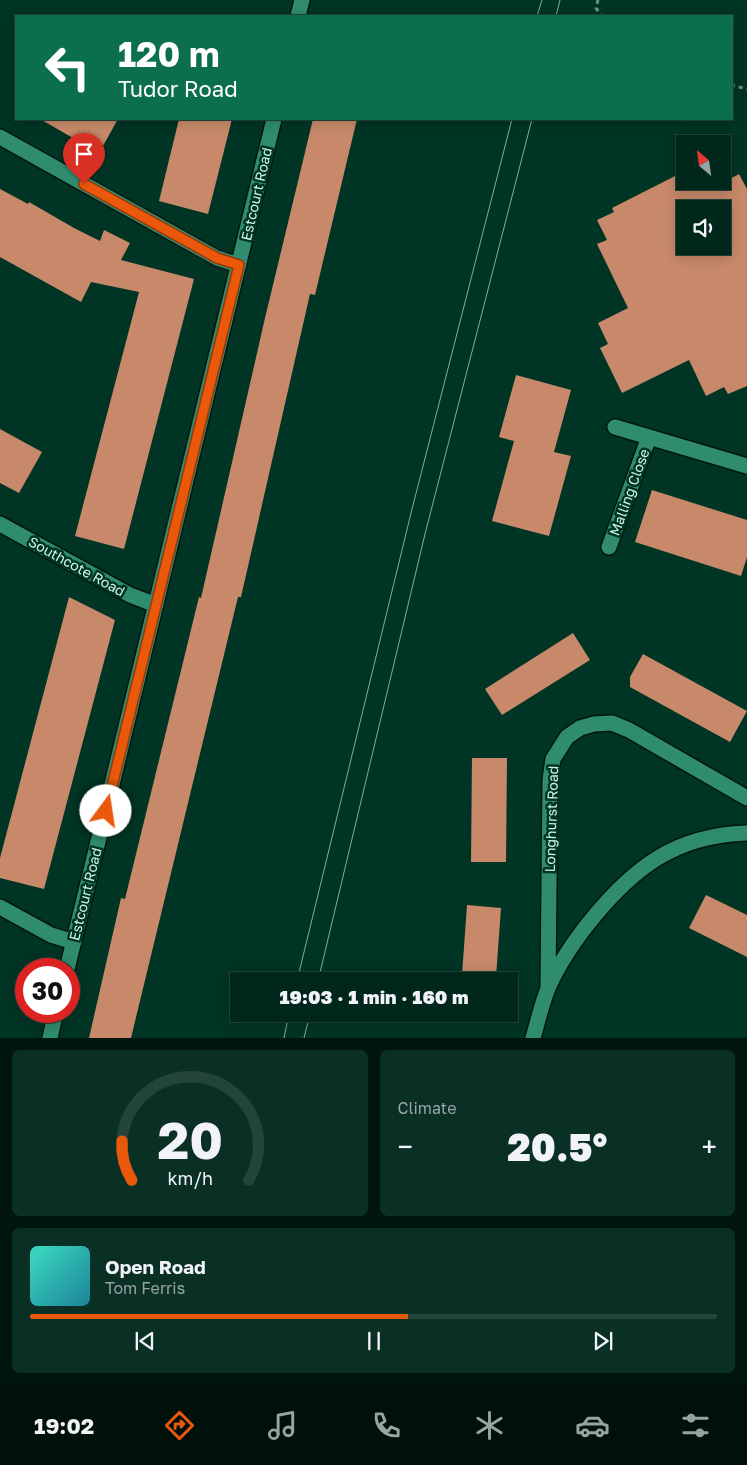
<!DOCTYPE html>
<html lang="en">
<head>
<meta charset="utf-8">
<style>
  :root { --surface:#00271c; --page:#0a2f25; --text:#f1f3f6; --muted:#95a5a3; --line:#22443b; --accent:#ea580c }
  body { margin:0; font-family:"Golos Text",sans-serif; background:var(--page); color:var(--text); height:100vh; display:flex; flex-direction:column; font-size:19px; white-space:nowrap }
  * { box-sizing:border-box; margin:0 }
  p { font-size:16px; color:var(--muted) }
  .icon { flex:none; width:28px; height:28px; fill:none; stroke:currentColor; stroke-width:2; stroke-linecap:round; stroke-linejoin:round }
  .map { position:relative; height:1038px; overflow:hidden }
  .sheet { display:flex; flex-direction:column; gap:12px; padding:12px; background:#00150f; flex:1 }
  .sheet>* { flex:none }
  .banner { position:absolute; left:15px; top:15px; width:718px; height:105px; border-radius:0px; box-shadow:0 2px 12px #0003,0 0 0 1px var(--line); background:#0b6e4f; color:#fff; overflow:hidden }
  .needle { width:32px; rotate:331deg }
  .fabs { position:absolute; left:676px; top:135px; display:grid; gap:10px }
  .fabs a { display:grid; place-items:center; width:55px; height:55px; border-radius:0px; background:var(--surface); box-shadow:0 2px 12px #0003,0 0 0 1px var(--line); font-size:25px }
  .speed { position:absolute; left:15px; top:958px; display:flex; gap:10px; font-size:25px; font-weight:700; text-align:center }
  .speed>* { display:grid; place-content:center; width:65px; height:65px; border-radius:50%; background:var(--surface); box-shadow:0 2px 12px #0003,0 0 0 1px var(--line); line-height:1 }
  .speed .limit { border:8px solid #d22; background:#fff; color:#111 }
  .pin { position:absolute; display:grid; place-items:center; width:42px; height:42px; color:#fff; margin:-51px -21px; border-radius:50% 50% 50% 0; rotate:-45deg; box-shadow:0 0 5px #0007 }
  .pin .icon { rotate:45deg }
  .me { position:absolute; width:55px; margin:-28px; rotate:14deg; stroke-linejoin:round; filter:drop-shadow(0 0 4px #0008) }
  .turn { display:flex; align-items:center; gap:18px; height:105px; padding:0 20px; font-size:22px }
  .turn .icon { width:65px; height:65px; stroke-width:2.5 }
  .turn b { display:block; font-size:35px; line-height:42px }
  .big { font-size:38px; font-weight:800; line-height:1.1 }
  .sheet .tile { flex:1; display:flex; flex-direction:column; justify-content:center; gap:8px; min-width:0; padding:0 18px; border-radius:8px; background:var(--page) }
  .sheet .dial { align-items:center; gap:0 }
  .dial svg { height:130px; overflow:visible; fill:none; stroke:var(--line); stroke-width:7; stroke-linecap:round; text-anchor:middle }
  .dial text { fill:var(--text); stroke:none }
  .song { display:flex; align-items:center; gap:15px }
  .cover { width:60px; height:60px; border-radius:8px; background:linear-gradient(135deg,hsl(170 70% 55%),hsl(190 70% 35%)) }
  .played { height:5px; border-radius:2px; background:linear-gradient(90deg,var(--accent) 55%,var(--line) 55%) }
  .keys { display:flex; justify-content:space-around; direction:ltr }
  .heat { display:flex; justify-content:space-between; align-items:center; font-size:28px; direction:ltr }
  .sheet .tiles { flex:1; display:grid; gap:12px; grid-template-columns:1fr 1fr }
  .tile:last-child { grid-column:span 2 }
  .trip { position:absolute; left:230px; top:972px; width:288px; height:50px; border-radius:0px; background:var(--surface); box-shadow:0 2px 12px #0003,0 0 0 1px var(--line); font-weight:800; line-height:50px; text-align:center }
  .tab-bar { display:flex; height:80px; justify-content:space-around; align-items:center; background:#00100b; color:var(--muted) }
  .tab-bar .icon { width:35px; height:35px }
  .tab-bar .selected { color:var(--accent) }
  .tab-bar b { font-size:22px; color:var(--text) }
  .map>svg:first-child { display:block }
  .building { fill:#c78969; fill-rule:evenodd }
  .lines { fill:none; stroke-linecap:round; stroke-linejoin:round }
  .lane-casing { stroke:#001810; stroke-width:18 }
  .street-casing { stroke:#001810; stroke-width:18 }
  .path { stroke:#659484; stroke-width:3; stroke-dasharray:4 4; stroke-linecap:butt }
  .lane { stroke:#2f8c6e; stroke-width:15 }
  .street { stroke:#2f8c6e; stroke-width:15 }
  .tram { stroke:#80ae9d; stroke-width:1 }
  .route-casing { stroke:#983908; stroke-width:12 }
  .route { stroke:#ea580c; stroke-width:9 }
  .labels { text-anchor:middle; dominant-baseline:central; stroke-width:5; stroke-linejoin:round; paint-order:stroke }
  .street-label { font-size:14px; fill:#ccf6e4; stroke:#003425 }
</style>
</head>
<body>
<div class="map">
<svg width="747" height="1038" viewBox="0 0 747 1038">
  <rect width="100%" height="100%" fill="#003425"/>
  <path class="building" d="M40 119H118L99 153Z
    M179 119H232L208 214 159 201Z
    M313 119H357L315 295 310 294 241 597H238L131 1038H89L121 898 125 899 199 597 201 598 265 318Z
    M685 171V181H726L739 174 747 189V386L728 394 724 387 706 396 689 360 622 393 600 348 608 344 598 323 628 308 597 244 607 240 597 220 614 212 612 208ZM685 209H722V246H685Z
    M0 189 28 204 29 202 74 228 100 241 104 230 130 243 121 260 194 279 124 549 75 536 139 292 91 282 81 302 0 257Z
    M516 375 571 390 554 452 571 456 549 536 492 521 514 441 499 437Z
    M0 429 42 452 19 493 0 483Z
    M652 490 747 520V557L741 576 635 542Z
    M69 597 115 620 44 889 0 878V858Z
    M573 633 590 660 502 715 485 689Z
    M643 654 747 711 730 742 630 687V677Z
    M472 758H507L506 862H471Z
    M706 895 747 915V957L689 928Z
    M467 905 501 908 496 977 462 975Z"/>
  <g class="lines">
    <g class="lane-casing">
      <path id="lane" d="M615 427 747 466
        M609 547 649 437"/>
    </g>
    <g class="street-casing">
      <path id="street" d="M298 16 302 0
        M0 137 217 258 239 265
        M0 524 130 595 156 605
        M0 907 51 935 74 942
        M67 969 274 119
        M548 987 550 780 553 759 567 737 580 728 594 724 612 723 629 730 747 798
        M50 1038 56 1011
        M533 1038C538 1021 542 1002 549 986 569 942 615 885 656 859 683 842 716 834 747 833"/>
    </g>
    <path class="path" d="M598 0 596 8 602 16
      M731 85 747 89"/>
    <use href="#lane" class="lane"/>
    <use href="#street" class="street"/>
    <path class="tram" d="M537 16 542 0
      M556 16 560 0
      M297 981 412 509 512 119
      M318 981 425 534 532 119
      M284 1038 289 1014
      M304 1038 310 1014"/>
  </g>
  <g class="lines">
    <g class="route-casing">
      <path id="route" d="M84 184 217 258 239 265 106 811"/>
    </g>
    <use href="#route" class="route"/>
  </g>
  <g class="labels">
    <g class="street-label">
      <text transform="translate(256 194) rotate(-77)">Estcourt Road</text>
      <text transform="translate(629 492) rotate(-70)">Malling Close</text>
      <text transform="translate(77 566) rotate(29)">Southcote Road</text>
      <text transform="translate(551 819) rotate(-88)">Longhurst Road</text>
      <text transform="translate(85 894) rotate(-76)">Estcourt Road</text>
    </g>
  </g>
</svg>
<div class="fabs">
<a><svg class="needle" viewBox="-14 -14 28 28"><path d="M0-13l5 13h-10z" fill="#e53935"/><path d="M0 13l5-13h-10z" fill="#95a5a3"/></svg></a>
<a><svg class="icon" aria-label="sound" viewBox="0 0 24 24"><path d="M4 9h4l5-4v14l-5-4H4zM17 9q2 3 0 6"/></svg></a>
</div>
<div class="speed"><div class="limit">30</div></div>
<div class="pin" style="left:84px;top:184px;background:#d93025"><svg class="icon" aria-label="arrive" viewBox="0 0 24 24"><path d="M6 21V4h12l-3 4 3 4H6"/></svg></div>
<svg class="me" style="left:106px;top:811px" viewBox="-20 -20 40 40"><circle r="19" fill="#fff"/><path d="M0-13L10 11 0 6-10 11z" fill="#ea580c"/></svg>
<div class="trip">19:03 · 1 min · 160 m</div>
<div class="banner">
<div class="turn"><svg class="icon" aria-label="left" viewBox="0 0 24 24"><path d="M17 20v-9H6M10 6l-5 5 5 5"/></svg><div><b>120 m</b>Tudor Road</div></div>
</div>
</div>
<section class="sheet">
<div class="tiles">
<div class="tile dial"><svg viewBox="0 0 100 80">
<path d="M14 69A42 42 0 1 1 86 69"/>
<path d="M14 69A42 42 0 0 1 8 45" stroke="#ea580c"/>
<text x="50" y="56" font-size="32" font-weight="700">20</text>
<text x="50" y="72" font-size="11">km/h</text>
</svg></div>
<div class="tile"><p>Climate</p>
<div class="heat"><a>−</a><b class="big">20.5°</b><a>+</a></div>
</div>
<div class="tile">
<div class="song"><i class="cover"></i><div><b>Open Road</b><p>Tom Ferris</p></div></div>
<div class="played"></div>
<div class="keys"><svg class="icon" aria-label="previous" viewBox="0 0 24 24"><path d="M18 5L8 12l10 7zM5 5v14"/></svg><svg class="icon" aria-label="pause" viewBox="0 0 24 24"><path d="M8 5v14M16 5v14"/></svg><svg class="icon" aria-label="next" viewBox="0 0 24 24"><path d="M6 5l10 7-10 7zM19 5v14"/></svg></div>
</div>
</div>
</section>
<nav class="tab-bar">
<b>19:02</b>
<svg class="icon selected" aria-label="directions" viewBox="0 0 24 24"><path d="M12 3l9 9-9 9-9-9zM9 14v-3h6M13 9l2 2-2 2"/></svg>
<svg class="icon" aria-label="music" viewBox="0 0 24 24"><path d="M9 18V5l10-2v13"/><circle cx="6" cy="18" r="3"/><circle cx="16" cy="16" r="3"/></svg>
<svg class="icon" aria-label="phone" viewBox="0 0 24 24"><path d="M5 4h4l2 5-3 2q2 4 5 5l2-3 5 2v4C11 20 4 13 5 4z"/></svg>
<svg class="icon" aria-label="climate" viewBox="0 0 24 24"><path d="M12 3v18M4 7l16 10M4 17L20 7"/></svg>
<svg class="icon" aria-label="car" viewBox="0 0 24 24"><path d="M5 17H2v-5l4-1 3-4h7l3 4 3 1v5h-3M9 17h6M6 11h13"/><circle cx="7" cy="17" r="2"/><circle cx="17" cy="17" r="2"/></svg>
<svg class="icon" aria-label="filters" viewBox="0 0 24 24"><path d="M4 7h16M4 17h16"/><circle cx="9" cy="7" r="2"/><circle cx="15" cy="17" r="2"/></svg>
</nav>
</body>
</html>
